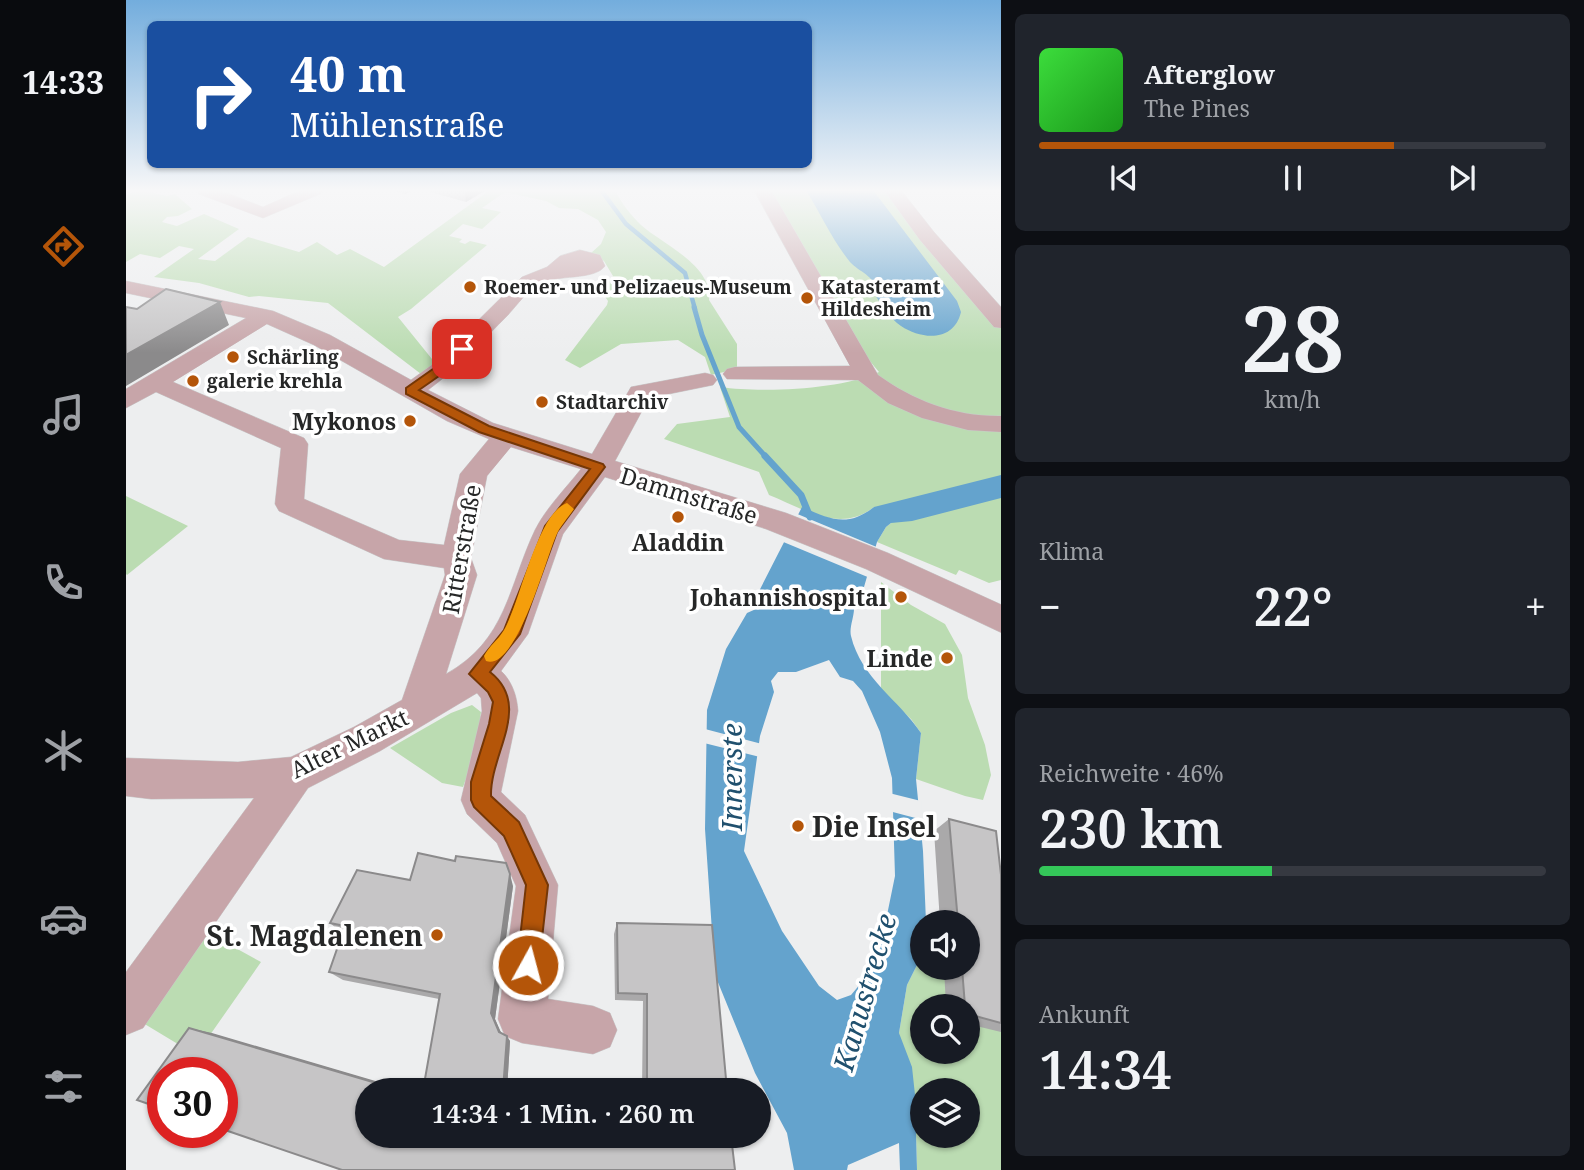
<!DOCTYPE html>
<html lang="de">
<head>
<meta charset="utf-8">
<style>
  :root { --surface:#171b24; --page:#20242c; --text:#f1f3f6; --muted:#9ea1a6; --line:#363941; --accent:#b45509 }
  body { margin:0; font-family:"Noto Serif",serif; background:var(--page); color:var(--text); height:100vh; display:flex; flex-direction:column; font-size:26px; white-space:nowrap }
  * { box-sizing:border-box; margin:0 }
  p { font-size:23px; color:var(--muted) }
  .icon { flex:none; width:38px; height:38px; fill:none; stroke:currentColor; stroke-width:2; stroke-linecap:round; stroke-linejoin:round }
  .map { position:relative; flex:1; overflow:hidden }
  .panel { display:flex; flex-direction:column; gap:14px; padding:14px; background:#0d0f14; width:583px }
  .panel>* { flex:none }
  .banner { position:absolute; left:21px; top:21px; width:665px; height:147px; border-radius:10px; box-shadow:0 2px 5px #0004; background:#1a4fa0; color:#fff; overflow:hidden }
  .tools { position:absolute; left:784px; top:910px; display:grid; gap:14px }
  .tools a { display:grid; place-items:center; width:70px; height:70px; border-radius:50%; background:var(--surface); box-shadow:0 2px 5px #0004; font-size:35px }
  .speed { position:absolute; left:21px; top:1057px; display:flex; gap:14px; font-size:35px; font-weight:700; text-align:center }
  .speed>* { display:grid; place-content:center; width:91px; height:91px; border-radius:50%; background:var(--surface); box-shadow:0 2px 5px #0004; line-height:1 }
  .speed .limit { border:10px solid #d22; background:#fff; color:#111 }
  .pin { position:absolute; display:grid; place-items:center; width:60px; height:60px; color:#fff; margin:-30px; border-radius:14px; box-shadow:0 4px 10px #0006 }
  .me { position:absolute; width:77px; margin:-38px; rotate:7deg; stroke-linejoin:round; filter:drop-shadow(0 0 5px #0008) }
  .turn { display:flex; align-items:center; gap:24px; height:147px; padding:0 28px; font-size:32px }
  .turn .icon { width:91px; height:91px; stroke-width:2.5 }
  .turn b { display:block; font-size:49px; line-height:60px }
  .big { font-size:52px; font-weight:600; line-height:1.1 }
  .panel .tile { flex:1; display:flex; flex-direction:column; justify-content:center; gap:10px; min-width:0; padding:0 24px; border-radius:10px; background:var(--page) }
  .panel .dial { align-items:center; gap:0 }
  .dial b { font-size:91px; line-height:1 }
  .song { display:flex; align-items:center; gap:21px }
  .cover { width:84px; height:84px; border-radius:10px; background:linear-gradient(135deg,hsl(120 70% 55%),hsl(120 70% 35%)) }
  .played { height:7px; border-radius:4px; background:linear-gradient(90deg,var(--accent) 70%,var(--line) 70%) }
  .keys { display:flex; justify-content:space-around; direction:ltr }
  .heat { display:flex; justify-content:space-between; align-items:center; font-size:38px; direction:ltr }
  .charge { height:10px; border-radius:5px; background:linear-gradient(90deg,#34c759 46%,var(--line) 0) }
  .trip { position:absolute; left:229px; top:1078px; width:416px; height:70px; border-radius:35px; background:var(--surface); box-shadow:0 2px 5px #0004; font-weight:600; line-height:70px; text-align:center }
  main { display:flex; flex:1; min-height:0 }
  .menu { display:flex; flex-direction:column; width:126px; justify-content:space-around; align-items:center; background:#090b0e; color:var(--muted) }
  .menu .icon { width:49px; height:49px }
  .menu .selected { color:var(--accent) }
  .menu b { font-size:32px; color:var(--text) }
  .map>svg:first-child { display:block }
  .green { fill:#bbdcb2; fill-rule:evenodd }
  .water { fill:#64a3cd; fill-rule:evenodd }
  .pier { fill:#edeeef }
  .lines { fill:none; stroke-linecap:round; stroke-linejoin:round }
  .stream-far2 { stroke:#64a3cd; stroke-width:4.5 }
  .stream-far1 { stroke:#64a3cd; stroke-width:5 }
  .stream { stroke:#64a3cd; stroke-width:7 }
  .minor-casing { stroke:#c9cacb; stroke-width:1 }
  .minor { fill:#c7a5a9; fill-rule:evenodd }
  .wall { fill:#aaa9aa }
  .shaded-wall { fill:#8b8a8b }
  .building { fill:#c6c5c6; stroke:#8b8a8b; stroke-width:2 }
  .route { fill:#b45509; stroke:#753706; stroke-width:2 }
  .slow { fill:#f59e0b }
  .poi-dot { fill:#b45509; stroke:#fff; stroke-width:2.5 }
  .labels { text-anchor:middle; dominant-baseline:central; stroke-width:7; stroke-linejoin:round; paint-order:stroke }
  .far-poi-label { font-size:19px; font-weight:bold; fill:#262727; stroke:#fff; text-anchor:start }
  .poi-label { font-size:23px; font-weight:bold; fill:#262727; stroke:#fff; text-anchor:end }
  .street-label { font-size:23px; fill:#262727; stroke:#fff }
  .near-water-label { font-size:28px; font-style:italic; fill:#20506e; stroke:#fff }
  .near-poi-label { font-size:28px; font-weight:bold; fill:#262727; stroke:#fff; text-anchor:start }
</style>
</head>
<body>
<main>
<nav class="menu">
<b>14:33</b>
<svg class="icon selected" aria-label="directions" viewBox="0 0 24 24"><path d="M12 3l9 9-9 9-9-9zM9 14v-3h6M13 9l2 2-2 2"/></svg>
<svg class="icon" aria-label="music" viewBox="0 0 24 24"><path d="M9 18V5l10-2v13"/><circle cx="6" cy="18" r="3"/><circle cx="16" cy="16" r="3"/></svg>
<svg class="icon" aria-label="phone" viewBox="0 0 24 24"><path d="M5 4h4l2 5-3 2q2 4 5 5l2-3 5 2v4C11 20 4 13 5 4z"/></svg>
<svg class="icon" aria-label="climate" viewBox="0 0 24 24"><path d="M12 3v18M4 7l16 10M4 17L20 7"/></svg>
<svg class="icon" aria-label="car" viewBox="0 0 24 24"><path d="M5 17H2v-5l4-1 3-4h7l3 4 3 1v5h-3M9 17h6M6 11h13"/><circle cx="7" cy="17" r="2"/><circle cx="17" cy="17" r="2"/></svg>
<svg class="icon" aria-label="filters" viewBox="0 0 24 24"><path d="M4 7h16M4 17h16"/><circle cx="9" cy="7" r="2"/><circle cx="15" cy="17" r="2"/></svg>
</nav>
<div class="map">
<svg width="876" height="1170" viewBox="0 0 876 1170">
  <rect width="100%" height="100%" fill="#edeeef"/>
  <path class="green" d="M14 190 41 196 49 194 66 209 52 216 41 217 36 222 51 226 78 214 113 229 72 259 89 261 122 237 173 252 191 242 211 255 224 249 258 267 364 190H489C495 203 505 215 515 225 536 244 587 265 583 300L611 344V369L585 375 579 357 552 340 495 344 454 368 439 360 481 305 482 301 476 292 487 276 478 261 465 253 475 244 480 232 472 220 452 209 433 208 420 201 379 192 356 208 375 212 356 229 337 224 323 236 336 239 333 242 339 244 344 241 361 245 285 309 272 317 310 364 295 374 202 303 133 296 123 297 73 283 28 277 68 249 53 246 34 258 14 254 0 262V195Z
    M642 190H764L875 325V580L863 583 833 570 830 575 751 542 760 527 765 523 748 507C714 534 678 509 643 495L633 472 538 439 551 424 604 417 594 387C637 393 713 390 753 372L727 341Z
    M0 496 62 526 1 575 0 574Z
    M755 582 785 605 819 624 836 655 842 698 859 745 865 775 857 800 839 796 790 779 795 733 785 719 755 691Z
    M346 705 355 712 350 752 337 787 316 783 264 748 325 713Z
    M75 929 135 962 70 1055 12 1020Z
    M796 955V968H842L875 976V1170H791L790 1133 773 1033 781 985ZM796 1006H842V1052H796ZM796 1090H842V1136H796Z"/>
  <path class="water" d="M680 190H747L831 301 835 312C828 342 796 340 775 326 764 319 756 305 749 295 753 277 734 273 724 262 707 241 694 213 680 190Z
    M875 475V498L786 521 765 523 760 527 751 542 738 587H729L724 594C725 600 729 603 728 609 728 617 723 628 725 636 735 678 773 700 795 733L790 779 797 851 800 922H796V955L781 985 773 1033 786 1067 789 1095 791 1170H774L773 1143 722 1165 721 1170H668L661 1133 629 1073 589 975 579 829 581 710 600 649 621 613 630 609 629 599 676 507C704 519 721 528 748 507ZM703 660 714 677 727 681 736 691 754 732 766 778 769 876 751 964 725 995 711 1000 693 986 656 931 618 851 634 736 648 692 645 681 652 672H670Z"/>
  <path class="pier" d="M669 513 753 548 744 578 655 541Z
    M579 729 636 744 634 757 578 743Z
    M763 793 795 801 797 820 763 811Z"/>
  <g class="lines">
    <path class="stream-far2" d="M475 190 500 224 559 273 569 309"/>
    <path class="stream-far1" d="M568 307 576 335 613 427 641 458"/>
    <path class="stream" d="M639 456 675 495 684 517"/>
    <g class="minor-casing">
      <path id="minor" d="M70 190H93L137 207 175 190H197L194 194 137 218 73 194Z
        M628 190H645L752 375C788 401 830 417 876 416V432L842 430 796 418 762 403 732 380 601 379 597 374 601 369 609 367 724 366Z
        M758 190H775L808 232 876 308V328L868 327 794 240Z
        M454 250 474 255 479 266C468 281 431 274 413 284 401 291 391 305 382 315 356 341 332 368 302 390L367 423 466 454 505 387 579 373 587 375 591 380 587 385 523 398 489 461 660 513 762 553 876 605V633L740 569 640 529 479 477 437 534 402 634 375 671C386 681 391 696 392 711L375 792 399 815 432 885 422 999 467 1006 484 1013 491 1030 484 1047 467 1054 396 1043 379 1036 372 1019 390 886 371 843 341 814 335 800 356 711 355 698 351 693 254 751 182 788 17 1028 0 1035V972L128 798 25 799 0 796V758L112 762 165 757 228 727 276 700 319 575 318 568 258 559 153 511 149 504 155 448 30 392 0 408V389L120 318 0 293V281L147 311 204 335 285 380 310 362 396 277 421 267 434 256ZM141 324 188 345 321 421 363 439 334 474 318 545 273 540 178 499 182 444 178 438 47 382ZM385 447 455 469C440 488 420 508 409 530 382 587 381 640 320 674L351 575 345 558 361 476Z"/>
    </g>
    <use href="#minor" class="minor"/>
  </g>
  <path class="wall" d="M264 190H287L279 194Z
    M298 190H360L340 202Z
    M823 819 875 875V1032L842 1024V1006H820L818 968H842V922H814L808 831Z
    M284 880 387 886 369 1019 375 1033 384 1041 381 1090H297L313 999 217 980 203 972 216 933 204 923Z
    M491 923 601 1090H516L517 1001 489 1000 488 934Z"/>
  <path class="shaded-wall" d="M279 190H287L279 194Z
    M339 190H360L340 202Z
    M94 302 103 325 0 386V355Z
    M384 874 387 886 369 1019 377 1037 373 1032 365 1013Z
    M63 1028 86 1033 280 1090H274Z
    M381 1036 384 1041 381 1090H377Z"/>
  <path class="building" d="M40 289 94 302 0 355V307L11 309Z
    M823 819 870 831 875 875V1023L842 1014V1006H839L836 968H842V922H832Z
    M292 853 329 861 330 856 380 863 384 874 365 1013 373 1032 381 1036 377 1090H297L314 994 203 972 219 926 204 923 231 870 284 880Z
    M491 923 586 925 601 1090H521V994L492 993Z
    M63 1028 274 1090H242V1136H605L609 1170H216L96 1129V1073H37V1109L11 1100Z"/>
  <linearGradient id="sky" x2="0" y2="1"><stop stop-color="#73addd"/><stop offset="0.54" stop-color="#f7f7f8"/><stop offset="1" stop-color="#f7f7f8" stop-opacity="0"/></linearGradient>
  <rect width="876" height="353" fill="url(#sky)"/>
  <path class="route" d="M332 346 342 349 323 369 293 390 363 426 477 464 479 467 431 532 394 634 364 672C407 706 364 753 365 796L393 822 422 885 413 965 410 973 402 977 394 973 391 965 400 885 378 836 348 807 345 800V782L363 724 367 702 362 692 343 674 378 630 419 526 464 469 353 432 280 394V388L314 364Z"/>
  <path class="slow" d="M441 503 448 509C442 518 434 526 430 536 420 558 390 672 360 661L358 656C363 646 372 640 378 630 394 603 411 513 441 503Z"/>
  <g class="poi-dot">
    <circle cx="344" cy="287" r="7"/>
    <circle cx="681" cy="298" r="7"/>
    <circle cx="107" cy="357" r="7"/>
    <circle cx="67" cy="381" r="7"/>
    <circle cx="416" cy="402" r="7"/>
    <circle cx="284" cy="421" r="7"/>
    <circle cx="552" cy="517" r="7"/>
    <circle cx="775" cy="597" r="7"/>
    <circle cx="821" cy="658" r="7"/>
    <circle cx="672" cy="826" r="7"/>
    <circle cx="311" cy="935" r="7"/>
  </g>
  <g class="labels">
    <g class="far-poi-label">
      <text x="358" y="287">Roemer- und Pelizaeus-Museum</text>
      <text x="695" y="287">Katasteramt<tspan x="695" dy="22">Hildesheim</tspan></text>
      <text x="121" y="357">Schärling</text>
      <text x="81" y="381">galerie krehla</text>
      <text x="430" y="402">Stadtarchiv</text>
    </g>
    <g class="poi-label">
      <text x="270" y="421">Mykonos</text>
      <text x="552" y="542" text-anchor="middle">Aladdin</text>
      <text x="761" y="597">Johannishospital</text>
      <text x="807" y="658">Linde</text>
    </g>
    <g class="street-label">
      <text transform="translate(563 495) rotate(17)">Dammstraße</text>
      <text transform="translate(335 549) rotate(-80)">Ritterstraße</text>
      <text transform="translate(223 743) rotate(-26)">Alter Markt</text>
    </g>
    <g class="near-water-label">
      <text transform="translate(605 777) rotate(-90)">Innerste</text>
      <text transform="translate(738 992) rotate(-74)">Kanustrecke</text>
    </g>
    <g class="near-poi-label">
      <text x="686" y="826">Die Insel</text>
      <text x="297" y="935" text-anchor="end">St. Magdalenen</text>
    </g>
  </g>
</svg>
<div class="tools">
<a><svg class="icon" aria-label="sound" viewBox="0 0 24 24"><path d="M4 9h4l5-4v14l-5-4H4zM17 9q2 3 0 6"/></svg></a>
<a><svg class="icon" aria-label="search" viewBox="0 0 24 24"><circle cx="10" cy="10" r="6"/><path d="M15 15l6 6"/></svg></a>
<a><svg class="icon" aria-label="layers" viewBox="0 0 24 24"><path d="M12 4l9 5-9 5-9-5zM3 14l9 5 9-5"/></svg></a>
</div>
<div class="speed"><div class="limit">30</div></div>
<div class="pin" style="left:336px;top:349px;background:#d93025"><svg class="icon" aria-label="arrive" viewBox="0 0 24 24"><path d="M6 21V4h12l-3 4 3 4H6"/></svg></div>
<svg class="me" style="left:402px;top:965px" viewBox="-20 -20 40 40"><circle r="17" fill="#b45509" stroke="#fff" stroke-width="3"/><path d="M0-11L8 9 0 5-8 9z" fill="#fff"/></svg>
<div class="trip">14:34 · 1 Min. · 260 m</div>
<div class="banner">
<div class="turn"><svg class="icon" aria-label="right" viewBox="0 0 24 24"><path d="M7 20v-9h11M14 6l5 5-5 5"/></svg><div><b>40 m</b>Mühlenstraße</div></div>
</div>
</div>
<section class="panel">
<div class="tile">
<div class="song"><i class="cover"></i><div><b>Afterglow</b><p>The Pines</p></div></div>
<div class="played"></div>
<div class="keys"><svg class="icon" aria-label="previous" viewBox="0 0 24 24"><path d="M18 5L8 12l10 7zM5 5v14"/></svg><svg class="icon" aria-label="pause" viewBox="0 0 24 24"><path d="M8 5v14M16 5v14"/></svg><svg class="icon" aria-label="next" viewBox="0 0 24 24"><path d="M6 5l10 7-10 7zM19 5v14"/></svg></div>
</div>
<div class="tile dial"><b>28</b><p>km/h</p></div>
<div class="tile"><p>Klima</p>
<div class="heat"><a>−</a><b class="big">22°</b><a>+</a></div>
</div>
<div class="tile"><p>Reichweite · 46%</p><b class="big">230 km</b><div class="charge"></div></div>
<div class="tile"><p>Ankunft</p><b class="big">14:34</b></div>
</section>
</main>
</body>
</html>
